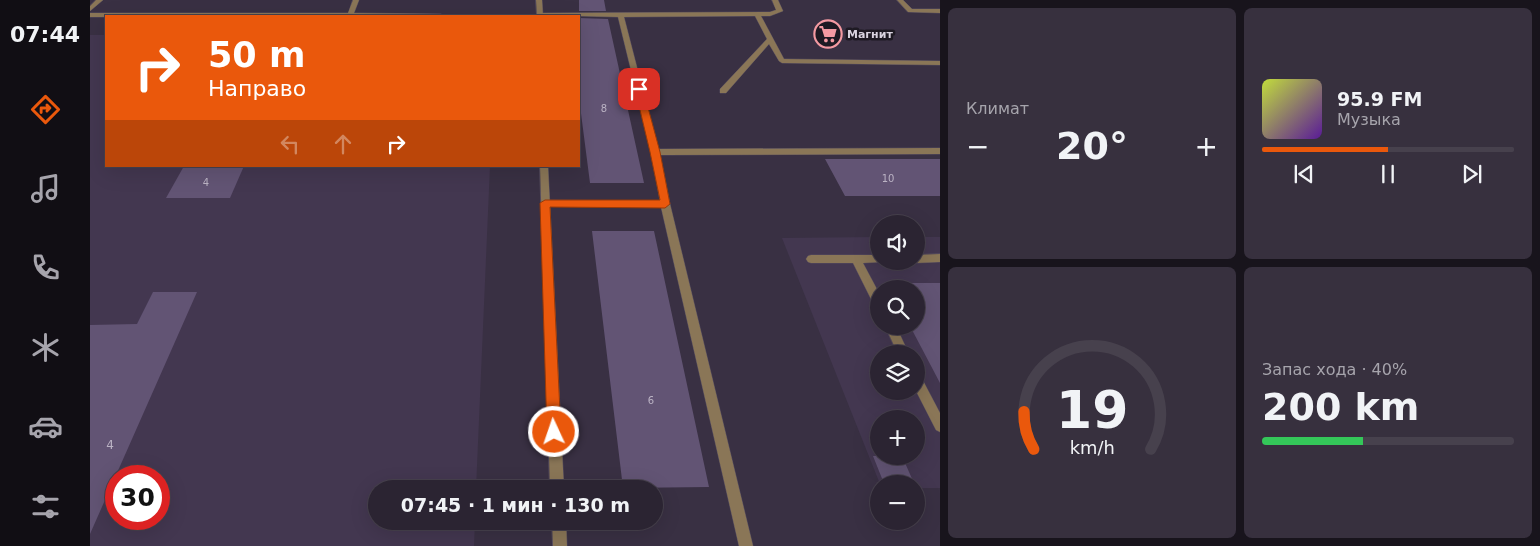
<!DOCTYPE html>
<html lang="ru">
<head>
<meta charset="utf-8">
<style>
  :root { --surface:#2b2432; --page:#37303e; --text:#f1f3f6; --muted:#a6a4ac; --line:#47414d; --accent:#ea580c }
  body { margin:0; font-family:"DejaVu Sans",sans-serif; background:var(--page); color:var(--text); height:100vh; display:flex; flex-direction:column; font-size:19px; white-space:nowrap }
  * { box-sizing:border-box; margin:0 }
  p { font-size:16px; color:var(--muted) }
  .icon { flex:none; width:28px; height:28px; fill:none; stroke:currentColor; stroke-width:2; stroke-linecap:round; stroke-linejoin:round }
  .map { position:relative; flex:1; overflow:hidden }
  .side { display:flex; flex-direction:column; gap:8px; padding:8px; background:#18141c; width:600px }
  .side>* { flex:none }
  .banner { position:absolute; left:15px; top:15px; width:475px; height:152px; border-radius:0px; box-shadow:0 5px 20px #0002,0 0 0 1px var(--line); background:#ea580c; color:#fff; overflow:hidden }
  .buttons { position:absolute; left:780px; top:215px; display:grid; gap:10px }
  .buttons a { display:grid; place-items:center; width:55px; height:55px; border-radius:50%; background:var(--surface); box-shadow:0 5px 20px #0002,0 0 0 1px var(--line); font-size:25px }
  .speed { position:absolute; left:15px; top:465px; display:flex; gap:10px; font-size:25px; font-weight:700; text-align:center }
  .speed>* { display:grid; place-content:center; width:65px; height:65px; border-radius:50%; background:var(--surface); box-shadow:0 5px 20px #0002,0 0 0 1px var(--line); line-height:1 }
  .speed .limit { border:8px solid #d22; background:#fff; color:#111 }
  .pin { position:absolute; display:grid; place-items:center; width:42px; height:42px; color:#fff; margin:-21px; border-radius:10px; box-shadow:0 2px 8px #0006 }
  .me { position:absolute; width:55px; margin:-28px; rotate:357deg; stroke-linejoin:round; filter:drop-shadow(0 0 4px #0008) }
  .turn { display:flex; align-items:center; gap:18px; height:105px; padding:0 20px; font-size:22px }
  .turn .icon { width:65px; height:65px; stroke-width:2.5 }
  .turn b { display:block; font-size:35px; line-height:42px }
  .lanes { display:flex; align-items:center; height:48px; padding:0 20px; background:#0003; justify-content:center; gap:25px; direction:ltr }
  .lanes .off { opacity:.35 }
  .big { font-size:38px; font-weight:600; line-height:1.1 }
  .side .widget { flex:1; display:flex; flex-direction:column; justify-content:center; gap:8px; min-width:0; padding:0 18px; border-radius:8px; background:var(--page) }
  .side .dial { align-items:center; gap:0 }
  .dial svg { height:130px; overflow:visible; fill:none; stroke:var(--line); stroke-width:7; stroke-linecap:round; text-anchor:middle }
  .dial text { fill:var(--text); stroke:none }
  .song { display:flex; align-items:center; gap:15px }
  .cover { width:60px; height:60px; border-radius:8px; background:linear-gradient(135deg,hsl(70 70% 55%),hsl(270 70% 35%)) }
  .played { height:5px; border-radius:2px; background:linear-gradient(90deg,var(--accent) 50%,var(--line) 50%) }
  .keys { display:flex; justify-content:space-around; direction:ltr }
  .heat { display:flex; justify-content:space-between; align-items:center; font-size:28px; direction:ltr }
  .charge { height:8px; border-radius:4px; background:linear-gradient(90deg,#34c759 40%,var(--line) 0) }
  .side .tiles { flex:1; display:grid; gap:8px; grid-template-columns:repeat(2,1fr) }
  .trip { position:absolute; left:278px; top:480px; width:295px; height:50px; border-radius:25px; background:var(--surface); box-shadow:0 5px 20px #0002,0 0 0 1px var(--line); font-weight:600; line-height:50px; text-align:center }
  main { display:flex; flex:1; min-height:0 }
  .dock { display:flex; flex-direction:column; width:90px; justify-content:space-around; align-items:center; background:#110e14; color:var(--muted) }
  .dock .icon { width:35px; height:35px }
  .dock .selected { color:var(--accent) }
  .dock b { font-size:22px; color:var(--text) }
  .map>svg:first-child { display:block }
  .built { fill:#433750; fill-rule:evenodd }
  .building { fill:#625474 }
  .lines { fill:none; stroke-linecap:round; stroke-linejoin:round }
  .lane-casing { stroke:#564d5f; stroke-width:1 }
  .street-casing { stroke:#564d5f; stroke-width:1 }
  .lane { fill:#8a7657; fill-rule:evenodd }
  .street { fill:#8a7657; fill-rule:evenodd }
  .route { fill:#ea580c; stroke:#983908 }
  .labels { text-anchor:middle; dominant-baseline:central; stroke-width:5; stroke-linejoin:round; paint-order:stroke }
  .number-label { font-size:10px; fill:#bbb3c4 }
  .far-poi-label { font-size:11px; font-weight:bold; fill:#d9d3df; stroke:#1e1a23; text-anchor:start }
  .near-number-label { font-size:12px; fill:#bbb3c4 }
</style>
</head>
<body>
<main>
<nav class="dock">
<b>07:44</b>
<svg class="icon selected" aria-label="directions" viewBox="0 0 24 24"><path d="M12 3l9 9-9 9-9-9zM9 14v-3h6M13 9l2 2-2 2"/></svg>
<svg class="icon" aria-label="music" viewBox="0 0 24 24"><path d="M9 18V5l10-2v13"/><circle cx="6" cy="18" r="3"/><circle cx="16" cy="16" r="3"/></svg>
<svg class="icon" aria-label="phone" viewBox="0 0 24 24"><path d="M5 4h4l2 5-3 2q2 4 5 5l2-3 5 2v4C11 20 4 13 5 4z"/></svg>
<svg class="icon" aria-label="climate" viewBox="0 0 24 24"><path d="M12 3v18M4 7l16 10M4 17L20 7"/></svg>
<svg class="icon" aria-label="car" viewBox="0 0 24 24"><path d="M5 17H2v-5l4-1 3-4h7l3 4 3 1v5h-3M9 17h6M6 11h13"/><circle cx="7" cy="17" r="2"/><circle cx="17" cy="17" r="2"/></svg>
<svg class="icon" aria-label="filters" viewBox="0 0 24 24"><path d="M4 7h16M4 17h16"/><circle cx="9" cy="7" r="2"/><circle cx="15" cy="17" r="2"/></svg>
</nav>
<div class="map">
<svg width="850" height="546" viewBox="0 0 850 546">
  <rect width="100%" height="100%" fill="#393043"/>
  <path class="built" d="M0 35H16V166H400L386 489H286V521H385L384 546H0ZM26 476H69V519H26Z
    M789 237V261H826V237H850V488H826V484H790L692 238ZM789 289H826V326H789ZM789 354H826V391H789ZM789 419H826V456H789Z"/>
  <path class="building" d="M489 0H514L516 11H489Z
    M489 18 518 19 554 183H500L489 98Z
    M735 159H850V196H755Z
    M94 166H154L140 198H76Z
    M502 231H564L619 487 533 488Z
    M797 283H850V383L820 326H826V289H800Z
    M63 292H107L0 534V325L47 324Z
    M783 456H812L823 481H793Z"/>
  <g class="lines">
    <g class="lane-casing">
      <path id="lane" d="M6 0H13L0 11V6Z
        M263 0H269L264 13 351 14 354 16 0 17V13H258Z
        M682 0H688L693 11 680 16H671L694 59 850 61V65L692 63 689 61 679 44 636 93H630V89L677 39 665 16 534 17 568 149 850 148V154L570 155 580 204 663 546H649L571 207 455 206 451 203 455 200 570 201 561 152 528 17 447 15 450 13 680 12 686 10Z
        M807 0H813L822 9H850V13L818 12Z
        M850 254V262L826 263 822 261H826V255Z
        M721 255H789V261L792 262 773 263 789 293V308L785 307 763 263H721L718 262 716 259 718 256Z
        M795 326H806L819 354H808Z
        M826 374 830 375 850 413V432L846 430 826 391Z"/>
    </g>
    <g class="street-casing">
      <path id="street" d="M446 0H452L453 16H447Z
        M450 166H458L474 489H460Z
        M462 521H476L477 546H463Z"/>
    </g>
    <use href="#lane" class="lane"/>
    <use href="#street" class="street"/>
  </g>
  <path class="route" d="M549 86 553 89 570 152 580 204 575 208 460 207 471 432 469 437 464 439 459 437 457 432 450 203 455 200H570L560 152 545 89Z"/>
  <defs>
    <g id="supermarket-ring" transform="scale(1.4375)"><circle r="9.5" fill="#1e1a23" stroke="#f49aa2" stroke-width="1.5"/><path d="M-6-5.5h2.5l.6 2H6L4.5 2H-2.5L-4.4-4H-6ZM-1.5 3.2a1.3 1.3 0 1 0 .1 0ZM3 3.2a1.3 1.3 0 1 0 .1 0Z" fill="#f49aa2"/></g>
  </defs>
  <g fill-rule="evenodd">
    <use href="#supermarket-ring" x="738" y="34"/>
  </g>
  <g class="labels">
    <g class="number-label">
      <text x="514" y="108">8</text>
      <text x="798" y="178">10</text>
      <text x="116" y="182">4</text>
      <text x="561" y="400">6</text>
    </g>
    <g class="far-poi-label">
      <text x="757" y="34">Магнит</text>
    </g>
    <g class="near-number-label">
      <text x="20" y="445">4</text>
    </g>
  </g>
</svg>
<div class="buttons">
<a><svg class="icon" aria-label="sound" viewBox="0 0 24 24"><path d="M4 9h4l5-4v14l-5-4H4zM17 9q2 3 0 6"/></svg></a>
<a><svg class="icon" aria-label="search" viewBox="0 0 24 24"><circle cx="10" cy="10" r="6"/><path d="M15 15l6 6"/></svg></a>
<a><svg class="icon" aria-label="layers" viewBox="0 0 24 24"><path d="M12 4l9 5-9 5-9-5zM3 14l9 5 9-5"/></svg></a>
<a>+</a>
<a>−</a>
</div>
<div class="speed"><div class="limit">30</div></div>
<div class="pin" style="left:549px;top:89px;background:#d93025"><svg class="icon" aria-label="arrive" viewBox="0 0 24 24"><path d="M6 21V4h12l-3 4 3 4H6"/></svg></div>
<svg class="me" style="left:464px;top:432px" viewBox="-20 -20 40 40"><circle r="17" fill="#ea580c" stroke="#fff" stroke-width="3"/><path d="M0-11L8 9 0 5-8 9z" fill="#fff"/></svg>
<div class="trip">07:45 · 1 мин · 130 m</div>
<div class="banner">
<div class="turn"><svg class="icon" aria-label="right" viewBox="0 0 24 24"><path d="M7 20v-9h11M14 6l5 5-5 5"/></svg><div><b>50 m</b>Направо</div></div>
<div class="lanes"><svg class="icon off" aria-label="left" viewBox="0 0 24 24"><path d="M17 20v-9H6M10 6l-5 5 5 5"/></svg><svg class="icon off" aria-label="ahead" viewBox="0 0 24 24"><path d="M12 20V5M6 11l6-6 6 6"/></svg><svg class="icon" aria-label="right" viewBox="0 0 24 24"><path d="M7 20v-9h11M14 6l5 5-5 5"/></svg></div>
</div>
</div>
<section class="side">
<div class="tiles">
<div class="widget"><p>Климат</p>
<div class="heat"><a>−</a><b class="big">20°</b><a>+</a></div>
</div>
<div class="widget">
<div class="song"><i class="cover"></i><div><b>95.9 FM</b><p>Музыка</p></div></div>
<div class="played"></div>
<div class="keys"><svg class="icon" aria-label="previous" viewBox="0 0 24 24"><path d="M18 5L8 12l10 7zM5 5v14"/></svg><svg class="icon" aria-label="pause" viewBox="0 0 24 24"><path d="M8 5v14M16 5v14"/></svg><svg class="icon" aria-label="next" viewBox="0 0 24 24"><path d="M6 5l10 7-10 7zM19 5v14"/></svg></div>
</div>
<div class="widget dial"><svg viewBox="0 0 100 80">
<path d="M14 69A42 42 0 1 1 86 69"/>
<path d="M14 69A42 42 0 0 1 8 46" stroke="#ea580c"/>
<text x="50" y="56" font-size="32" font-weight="700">19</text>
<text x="50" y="72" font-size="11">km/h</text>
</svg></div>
<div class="widget"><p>Запас хода · 40%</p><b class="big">200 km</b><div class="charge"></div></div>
</div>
</section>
</main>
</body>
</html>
